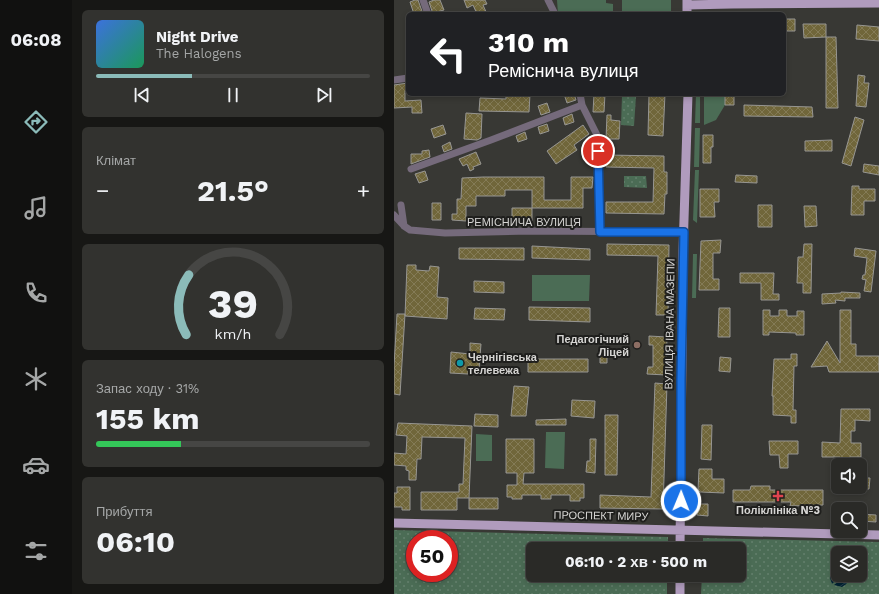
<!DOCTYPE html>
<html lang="uk">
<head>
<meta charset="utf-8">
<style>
  :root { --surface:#2a2a27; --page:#32322f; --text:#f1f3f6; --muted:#a5a7a7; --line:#464644; --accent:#8bbbb9 }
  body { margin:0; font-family:"Work Sans",sans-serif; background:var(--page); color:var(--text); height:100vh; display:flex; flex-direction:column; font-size:15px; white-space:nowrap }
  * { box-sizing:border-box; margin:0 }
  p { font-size:13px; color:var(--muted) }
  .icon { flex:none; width:22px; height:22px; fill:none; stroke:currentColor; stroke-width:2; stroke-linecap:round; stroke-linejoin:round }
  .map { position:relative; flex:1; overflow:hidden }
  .sheet { display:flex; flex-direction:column; gap:10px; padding:10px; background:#171715; width:322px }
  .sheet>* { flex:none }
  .guide { position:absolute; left:12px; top:12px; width:380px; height:84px; border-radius:6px; box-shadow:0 2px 6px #0003,0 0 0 1px var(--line); background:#202124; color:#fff; overflow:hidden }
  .buttons { position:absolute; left:437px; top:458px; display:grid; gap:8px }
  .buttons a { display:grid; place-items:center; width:36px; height:36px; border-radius:6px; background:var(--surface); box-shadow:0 2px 6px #0003,0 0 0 1px var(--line); font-size:20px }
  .speed { position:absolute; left:12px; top:530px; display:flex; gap:8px; font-size:20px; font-weight:700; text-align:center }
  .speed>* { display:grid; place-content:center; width:52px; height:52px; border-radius:50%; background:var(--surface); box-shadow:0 2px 6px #0003,0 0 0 1px var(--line); line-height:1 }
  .speed .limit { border:6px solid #d22; background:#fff; color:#111 }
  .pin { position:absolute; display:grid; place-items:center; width:34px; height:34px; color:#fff; margin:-17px; border:2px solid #fff; border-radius:50%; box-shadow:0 1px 4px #0007 }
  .me { position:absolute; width:44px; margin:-22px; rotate:1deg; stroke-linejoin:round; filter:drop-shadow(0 0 3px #0008) }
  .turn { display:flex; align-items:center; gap:14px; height:84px; padding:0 16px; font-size:18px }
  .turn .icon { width:52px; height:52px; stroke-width:2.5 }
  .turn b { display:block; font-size:28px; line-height:34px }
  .big { font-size:30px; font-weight:700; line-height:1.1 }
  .sheet .card { flex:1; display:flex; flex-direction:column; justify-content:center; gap:6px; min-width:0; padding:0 14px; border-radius:6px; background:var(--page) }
  .sheet .dial { align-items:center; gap:0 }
  .dial svg { height:104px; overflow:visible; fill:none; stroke:var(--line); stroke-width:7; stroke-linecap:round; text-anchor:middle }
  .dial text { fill:var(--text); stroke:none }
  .song { display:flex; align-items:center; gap:12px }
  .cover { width:48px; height:48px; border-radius:6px; background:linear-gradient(135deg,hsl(220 70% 55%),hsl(150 70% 35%)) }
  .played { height:4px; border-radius:2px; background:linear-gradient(90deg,var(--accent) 35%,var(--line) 35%) }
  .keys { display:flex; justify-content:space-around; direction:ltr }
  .heat { display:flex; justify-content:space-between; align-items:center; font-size:22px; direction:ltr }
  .charge { height:6px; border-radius:3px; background:linear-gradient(90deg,#34c759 31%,var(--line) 0) }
  .trip { position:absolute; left:132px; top:542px; width:220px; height:40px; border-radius:6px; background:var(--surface); box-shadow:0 2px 6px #0003,0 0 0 1px var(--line); font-weight:700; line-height:40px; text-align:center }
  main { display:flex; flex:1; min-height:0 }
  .tabs { display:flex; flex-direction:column; width:72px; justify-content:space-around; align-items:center; background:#111110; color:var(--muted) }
  .tabs .icon { width:28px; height:28px }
  .tabs .current { color:var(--accent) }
  .tabs b { font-size:18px; color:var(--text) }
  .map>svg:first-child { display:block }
  .grass { fill:#4b6c55 }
  .park { fill:url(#park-dots); fill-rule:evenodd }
  .water { fill:url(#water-waves) }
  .building { fill:url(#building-cross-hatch); stroke:#979692 }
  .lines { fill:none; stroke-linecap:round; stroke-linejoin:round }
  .minor { stroke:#756a7b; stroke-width:7 }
  .major { stroke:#b09bbd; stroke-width:9 }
  .route-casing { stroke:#114b97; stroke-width:10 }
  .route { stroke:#1a73e8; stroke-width:7 }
  .education-dot { fill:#8d6e63; stroke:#1f1f1d; stroke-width:1.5 }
  .culture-dot { fill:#0f9aa8; stroke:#1f1f1d; stroke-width:1.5 }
  .health-dot { fill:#e0444e; stroke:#1f1f1d; stroke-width:1.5 }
  .labels { text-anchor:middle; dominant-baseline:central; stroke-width:4; stroke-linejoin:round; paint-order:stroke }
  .street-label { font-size:11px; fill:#d6d5d3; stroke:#1f1f1d }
  .poi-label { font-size:11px; font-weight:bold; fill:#d6d5d3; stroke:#1f1f1d; text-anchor:end }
</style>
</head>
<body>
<main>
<nav class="tabs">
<b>06:08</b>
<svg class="icon current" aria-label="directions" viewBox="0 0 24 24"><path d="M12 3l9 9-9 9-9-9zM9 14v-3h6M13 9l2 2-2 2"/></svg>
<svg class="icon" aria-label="music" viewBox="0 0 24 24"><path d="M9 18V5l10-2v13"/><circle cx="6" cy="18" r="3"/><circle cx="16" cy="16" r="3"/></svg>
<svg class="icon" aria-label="phone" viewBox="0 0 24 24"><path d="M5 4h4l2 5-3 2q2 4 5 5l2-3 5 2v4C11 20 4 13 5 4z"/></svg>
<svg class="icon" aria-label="climate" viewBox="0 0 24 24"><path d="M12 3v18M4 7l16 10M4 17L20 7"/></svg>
<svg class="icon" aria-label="car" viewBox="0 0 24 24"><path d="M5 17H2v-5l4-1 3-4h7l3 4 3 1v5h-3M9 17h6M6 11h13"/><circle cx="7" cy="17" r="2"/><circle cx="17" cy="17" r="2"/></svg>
<svg class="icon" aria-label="filters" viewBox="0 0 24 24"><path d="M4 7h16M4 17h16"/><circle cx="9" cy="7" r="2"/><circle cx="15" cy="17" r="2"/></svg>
</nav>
<section class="sheet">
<div class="card">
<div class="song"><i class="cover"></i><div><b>Night Drive</b><p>The Halogens</p></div></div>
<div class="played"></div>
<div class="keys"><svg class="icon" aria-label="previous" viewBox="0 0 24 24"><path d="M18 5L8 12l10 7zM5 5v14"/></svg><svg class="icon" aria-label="pause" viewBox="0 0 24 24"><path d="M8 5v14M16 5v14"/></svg><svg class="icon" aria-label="next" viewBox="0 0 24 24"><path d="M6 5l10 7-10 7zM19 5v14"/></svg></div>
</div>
<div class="card"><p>Клімат</p>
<div class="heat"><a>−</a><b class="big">21.5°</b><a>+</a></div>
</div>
<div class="card dial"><svg viewBox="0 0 100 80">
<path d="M14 69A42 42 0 1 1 86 69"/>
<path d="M14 69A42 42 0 0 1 16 23" stroke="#8bbbb9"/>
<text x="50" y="56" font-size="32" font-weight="700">39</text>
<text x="50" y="72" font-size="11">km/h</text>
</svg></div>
<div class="card"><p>Запас ходу · 31%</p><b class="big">155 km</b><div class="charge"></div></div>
<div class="card"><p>Прибуття</p><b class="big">06:10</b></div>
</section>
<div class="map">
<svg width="485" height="594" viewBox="0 0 485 594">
  <defs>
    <pattern id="park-dots" width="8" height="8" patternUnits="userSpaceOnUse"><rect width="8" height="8" fill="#4b6c55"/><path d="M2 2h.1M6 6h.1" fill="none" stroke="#64806d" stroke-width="1.8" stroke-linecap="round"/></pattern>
    <pattern id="water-waves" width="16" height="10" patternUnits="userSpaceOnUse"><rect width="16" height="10" fill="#023"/><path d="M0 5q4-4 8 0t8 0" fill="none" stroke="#244150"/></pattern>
    <pattern id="building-cross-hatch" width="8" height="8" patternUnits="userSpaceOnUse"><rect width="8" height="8" fill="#70663a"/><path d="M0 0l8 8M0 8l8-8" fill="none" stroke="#847b56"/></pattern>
  </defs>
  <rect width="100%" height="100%" fill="#383834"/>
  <path class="grass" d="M163 0H212V3L219 4V14H164Z
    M228 0H277V14H228Z
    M302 94H306V123H301Z
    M310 94H331V105L322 120 310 125Z
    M301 128H306L305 167H300Z
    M301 170H305L303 223 299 220Z
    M299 254H303L302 298H298Z
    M138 275H196L195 301H138Z
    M152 432H171L170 469 151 468Z
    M82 434 98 435V461H82Z"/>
  <path class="park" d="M228 96H242L240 126 227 125Z
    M230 176H252L253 188 230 187Z
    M0 530 274 537V549H139V575H273V594H0ZM21 539H55V573H21Z
    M309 538 485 542V594H307L308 575H345V549H309ZM444 553H466V575H444Z"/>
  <path class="water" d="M444 567V575H455C456 581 453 584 448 587L440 585 445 581 444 578H440V582L438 584 436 578 437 572Z"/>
  <path class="building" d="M21 0H24L29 14H20L16 2Z
    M40 0H46L50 10 46 11 47 14H39L35 2Z
    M70 0H91L93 4 89 5 93 14H83L79 5 73 8Z
    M390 19H401V31H390Z
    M409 24H432V37L410 38Z
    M463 25 485 27V41L462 39Z
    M432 37H442L444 108H432Z
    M464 75 471 76 470 83H475L472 107 462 106Z
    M14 83V91H11V101L27 100 28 113H18V107L0 108V85Z
    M112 94H136L135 112 85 111 86 98 112 99Z
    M170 94H180L182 100 173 103Z
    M200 94H211L210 112H199Z
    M255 94H271L269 136 254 135Z
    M331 94H340V105H331Z
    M153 103 156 112 147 115 144 106Z
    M350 105 418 107 419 117 350 116Z
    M72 113 88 114 87 138 83 140 70 139Z
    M178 114 180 122 171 125 169 118Z
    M213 115H217V120L226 121 225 139H212Z
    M461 117 470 120 457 166 448 163Z
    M153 124 155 131 146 134 144 127Z
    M49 125 52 134 40 138 37 129Z
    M189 125 195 134 180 145 183 150 162 164 153 151Z
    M131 132 133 139 124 142 122 136Z
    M309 135H319V147H317V163H309Z
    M438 140V151H411V141Z
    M56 142 58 149 50 152 48 146Z
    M35 150 36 157 17 164V154H28V151Z
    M82 152 87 164 79 167 80 169 76 171 73 164 69 166 65 159Z
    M212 155 270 156V172H273V194H271L270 214 212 213V202H259L260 168 212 167Z
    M470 164 485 166V175L469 172Z
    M31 171 34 180 25 183 21 174Z
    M342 175 363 176V183L341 182Z
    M89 177H150V200H177V177H199L198 188H189V208H138V190H111V196H82V206H72V221L58 220V214H63V199H67L68 178Z
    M458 186H465V189H481V201H470V215H457Z
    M306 189H325V202H320L321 217H306Z
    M38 203H47V220H38Z
    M364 205H378V227H364Z
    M410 206H422L423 226 411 227Z
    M118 208H138V221H118Z
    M327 240 326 253H319V279H325V290H305L307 241Z
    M213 244 275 245 274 315H262L264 256 213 255Z
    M410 244H418L417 293H409V283H403L404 257H409Z
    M138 246 196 249V260L138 258Z
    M65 248H130V260L65 259Z
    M461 248 482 251 477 292 470 291 472 280 468 279 469 275H471L473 258 460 256Z
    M13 265H22V270L35 271 36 266 45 267 43 297 54 298 53 319 11 316Z
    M346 273H380L379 294H385V300H367V283H346Z
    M80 281 110 282V293L80 292Z
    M447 292 466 293V298H451V301L441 300 442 303 428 304V294L447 293Z
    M135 307 196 308V322L135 320Z
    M81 308 111 309 110 320 80 319Z
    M325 308H336V337H324Z
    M369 310H376V316H385V310H393V316H403V311H410V335H402V333L375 332V335H369Z
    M446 310H457V344H462V356H485V372H435L433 366 417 367 433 341 446 363Z
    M3 314H11L6 395 0 394V366Z
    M255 336 273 337 272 375 253 374 254 367H259V345H255Z
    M76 343 87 344 85 369 74 368V374L56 373 57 352 76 354Z
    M206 354H213V363H206Z
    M397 354H403V366H400L399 410H402V423H397V416L379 415V396H378L380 359H397Z
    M326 357 337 358 336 372 325 371Z
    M134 359H194V372H134Z
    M261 383 273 384 269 509 206 508V495L257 497Z
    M120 386 135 387 132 416H117Z
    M178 400 201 401 200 418 177 416Z
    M447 409H476V421L461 420V431H457V443H467V457H456V465H446V457H428V442L446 443Z
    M81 414 104 415V427L80 426Z
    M211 415H224L223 475H211Z
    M172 419V425H142V420Z
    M4 423 78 426 75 498H63V510H27V492H65V484H69L71 438 28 437 27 459H23L22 480H15V471L12 470V466L0 465V453L12 454 13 436 2 435Z
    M308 425H318L317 460 307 459Z
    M112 439H140V473H130L129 484H190V498H186V501H176V495H157V499H147V495H128V499H118V497H113V485H123V473H112Z
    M196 439H202L201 473 192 472 193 461H196Z
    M375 441H404V454H394V468H386L385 455H376Z
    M305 469H318V479H330V493L306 492 304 490Z
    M466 478H476L475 489H466Z
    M357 486H376V490H429V505L396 506 397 502H339V490H356Z
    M3 487H16V510H8V507H0V493H3Z
    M75 498H104V509H75Z
    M304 504H314V516L303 515Z
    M466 514 482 515V522L466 521Z"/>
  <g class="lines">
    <path class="minor" d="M29 0 34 14
      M154 0 161 14
      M0 80 14 78
      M186 94 188 105 204 137 205 232
      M17 169 97 140 188 105
      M7 205 10 226
      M0 215 10 226 16 230 51 233 135 231 290 232"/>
    <path class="major" d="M293 5 338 4 485 3
      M293 14V0
      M0 523 485 535
      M286 549 289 251 294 94
      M286 594V575"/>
  </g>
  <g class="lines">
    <g class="route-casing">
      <path id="route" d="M204 151 206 232H290L287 380V501"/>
    </g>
    <use href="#route" class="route"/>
  </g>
  <circle class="education-dot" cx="243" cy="345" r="4"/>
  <circle class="culture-dot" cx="66" cy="363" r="4"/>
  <path class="health-dot" d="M382 490h4v4h4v4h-4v4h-4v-4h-4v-4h4z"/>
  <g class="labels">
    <g class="street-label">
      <text x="130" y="222">РЕМІСНИЧА ВУЛИЦЯ</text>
      <text transform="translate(276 324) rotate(-89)">ВУЛИЦЯ ІВАНА МАЗЕПИ</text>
      <text transform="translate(207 516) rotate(1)">ПРОСПЕКТ МИРУ</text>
    </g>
    <g class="poi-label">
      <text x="235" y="339">Педагогічний<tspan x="235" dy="13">Ліцей</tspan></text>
      <text x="74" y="357" text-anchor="start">Чернігівська<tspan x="74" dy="13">телевежа</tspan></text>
      <text x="384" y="510" text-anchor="middle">Поліклініка №3</text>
    </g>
  </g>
</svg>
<div class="buttons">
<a><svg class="icon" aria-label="sound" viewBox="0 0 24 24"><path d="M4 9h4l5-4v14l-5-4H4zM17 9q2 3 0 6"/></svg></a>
<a><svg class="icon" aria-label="search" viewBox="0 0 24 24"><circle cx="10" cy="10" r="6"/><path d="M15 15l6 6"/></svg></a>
<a><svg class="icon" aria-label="layers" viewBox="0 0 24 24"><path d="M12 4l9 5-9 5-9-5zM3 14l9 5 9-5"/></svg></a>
</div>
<div class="speed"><div class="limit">50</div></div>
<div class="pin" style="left:204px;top:151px;background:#d93025"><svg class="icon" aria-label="arrive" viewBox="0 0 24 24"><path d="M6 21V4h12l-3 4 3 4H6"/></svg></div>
<svg class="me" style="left:287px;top:501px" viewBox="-20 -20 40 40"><circle r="17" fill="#1a73e8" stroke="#fff" stroke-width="3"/><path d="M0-11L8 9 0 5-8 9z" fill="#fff"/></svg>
<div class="trip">06:10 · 2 хв · 500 m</div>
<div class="guide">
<div class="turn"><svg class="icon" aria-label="left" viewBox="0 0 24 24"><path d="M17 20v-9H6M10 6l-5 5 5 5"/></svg><div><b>310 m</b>Реміснича вулиця</div></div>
</div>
</div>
</main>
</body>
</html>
